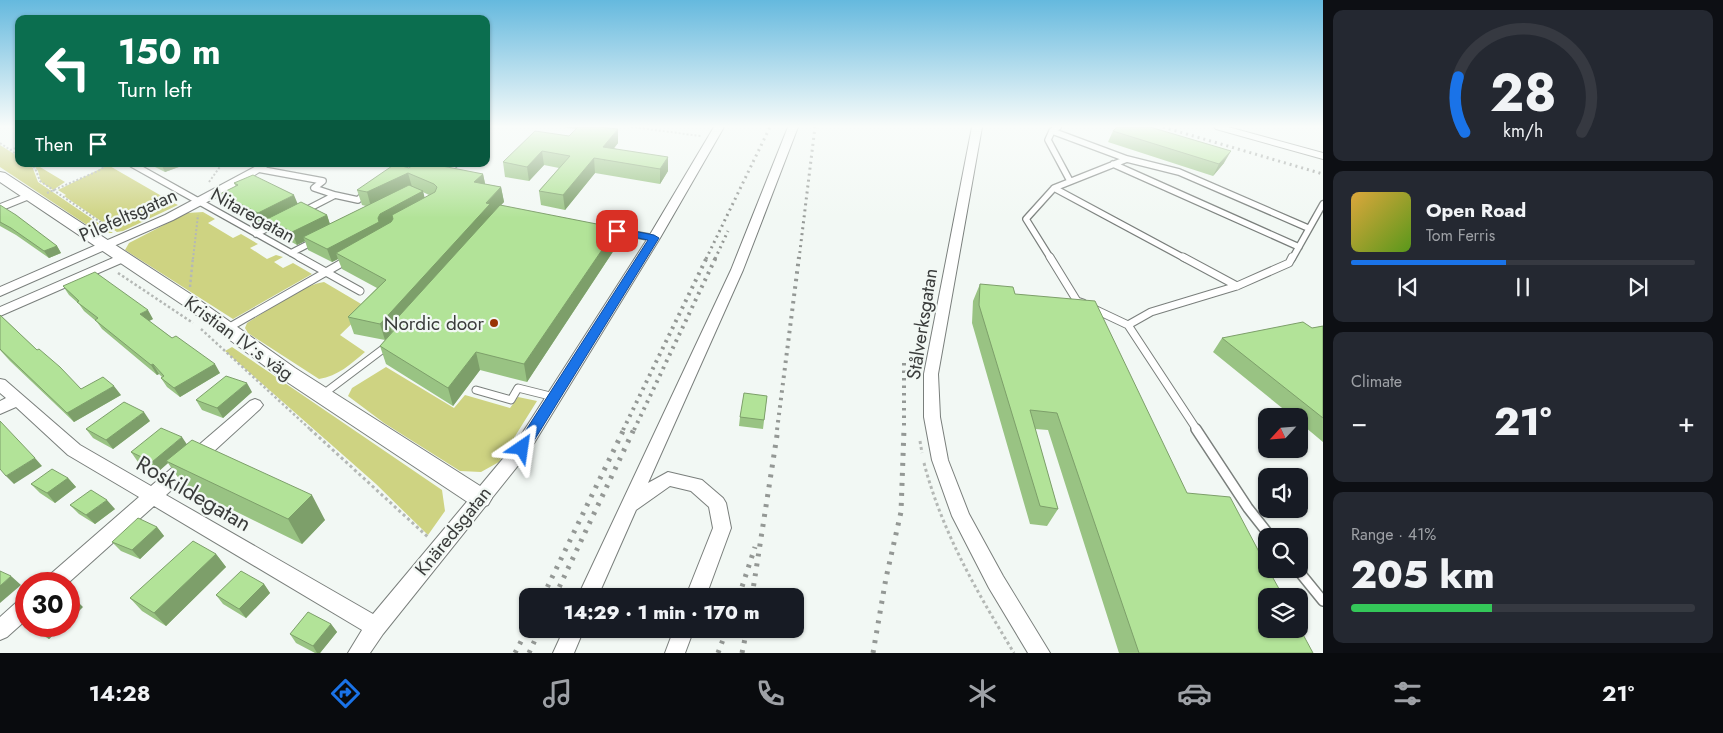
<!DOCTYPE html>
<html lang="en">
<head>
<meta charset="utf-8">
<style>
  :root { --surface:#171b24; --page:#242831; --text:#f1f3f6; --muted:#9ea1a6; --line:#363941; --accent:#1a73e8 }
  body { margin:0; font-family:Jost,sans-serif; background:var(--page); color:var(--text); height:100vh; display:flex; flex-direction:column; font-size:19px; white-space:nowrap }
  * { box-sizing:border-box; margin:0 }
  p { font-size:16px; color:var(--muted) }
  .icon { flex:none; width:28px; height:28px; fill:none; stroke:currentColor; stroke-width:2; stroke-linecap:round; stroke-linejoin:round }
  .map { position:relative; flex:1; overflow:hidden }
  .panel { display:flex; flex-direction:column; gap:10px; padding:10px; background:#0d0f14; width:400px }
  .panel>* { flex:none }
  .banner { position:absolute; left:15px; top:15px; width:475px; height:152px; border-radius:10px; box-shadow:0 1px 4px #0004; background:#0b6e4f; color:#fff; overflow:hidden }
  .needle { width:32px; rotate:244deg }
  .fabs { position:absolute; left:1258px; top:408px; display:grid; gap:10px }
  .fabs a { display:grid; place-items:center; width:50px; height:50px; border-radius:10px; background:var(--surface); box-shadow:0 1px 4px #0004; font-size:25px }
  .speed { position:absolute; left:15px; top:572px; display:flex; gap:10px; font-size:25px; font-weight:700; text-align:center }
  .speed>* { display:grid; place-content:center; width:65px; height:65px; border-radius:50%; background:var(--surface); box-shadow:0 1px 4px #0004; line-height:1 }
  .speed .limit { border:8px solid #d22; background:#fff; color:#111 }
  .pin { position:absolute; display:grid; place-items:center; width:42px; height:42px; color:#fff; margin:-21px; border-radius:10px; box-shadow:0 2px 8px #0006 }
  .me { position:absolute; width:55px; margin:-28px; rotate:32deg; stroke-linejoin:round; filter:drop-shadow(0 0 4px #0008) }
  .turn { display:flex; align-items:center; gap:18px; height:105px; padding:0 20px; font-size:22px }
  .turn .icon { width:65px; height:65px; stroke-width:2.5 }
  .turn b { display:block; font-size:35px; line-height:42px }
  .then { display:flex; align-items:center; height:48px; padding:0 20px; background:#0003; gap:10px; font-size:19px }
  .big { font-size:38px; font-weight:800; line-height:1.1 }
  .panel .card { flex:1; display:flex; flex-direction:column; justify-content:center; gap:8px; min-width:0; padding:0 18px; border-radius:10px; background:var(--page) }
  .panel .dial { align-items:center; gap:0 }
  .dial svg { height:130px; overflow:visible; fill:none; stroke:var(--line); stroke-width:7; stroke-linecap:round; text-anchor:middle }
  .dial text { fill:var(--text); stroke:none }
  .song { display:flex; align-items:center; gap:15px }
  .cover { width:60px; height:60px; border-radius:8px; background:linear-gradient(135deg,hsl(40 70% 55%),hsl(90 70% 35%)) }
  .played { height:5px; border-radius:2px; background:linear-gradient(90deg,var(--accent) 45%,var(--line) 45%) }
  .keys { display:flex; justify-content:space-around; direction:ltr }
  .heat { display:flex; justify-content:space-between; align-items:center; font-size:28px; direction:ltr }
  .charge { height:8px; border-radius:4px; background:linear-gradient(90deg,#34c759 41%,var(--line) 0) }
  .trip { position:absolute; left:519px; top:588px; width:285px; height:50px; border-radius:10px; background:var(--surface); box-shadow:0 1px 4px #0004; font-weight:800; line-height:50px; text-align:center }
  .menu { display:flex; height:80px; justify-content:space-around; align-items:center; background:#090b0e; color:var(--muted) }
  .menu .icon { width:35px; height:35px }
  .menu .on { color:var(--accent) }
  .menu b { font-size:22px; color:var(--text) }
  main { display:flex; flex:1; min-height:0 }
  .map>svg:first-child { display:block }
  .green { fill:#ced382 }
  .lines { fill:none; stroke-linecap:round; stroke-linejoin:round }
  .lane-far2-casing { stroke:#7a7f7c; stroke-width:8 }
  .lane-far1-casing { stroke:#7a7f7c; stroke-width:9 }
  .lane-casing { stroke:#7a7f7c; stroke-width:12 }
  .street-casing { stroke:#7a7f7c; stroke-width:2 }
  .secondary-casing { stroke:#7a7f7c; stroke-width:2 }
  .path-far2 { stroke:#b4b8b5; stroke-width:2; stroke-dasharray:2 2; stroke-linecap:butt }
  .path-far1 { stroke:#b4b8b5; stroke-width:2.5; stroke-dasharray:2.5 2.5; stroke-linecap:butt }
  .path { stroke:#b4b8b5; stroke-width:3; stroke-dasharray:3 3; stroke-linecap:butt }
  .lane-far2 { stroke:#fff; stroke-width:5.5 }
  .lane-far1 { stroke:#fff; stroke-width:7 }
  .lane { stroke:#fff; stroke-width:9 }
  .street { fill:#fff; fill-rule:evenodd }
  .secondary { fill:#fff; fill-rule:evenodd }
  .rail-far2 { stroke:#949895; stroke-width:3; stroke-dasharray:2 4; stroke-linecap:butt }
  .rail-far1 { stroke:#949895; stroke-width:4; stroke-dasharray:2.5 5; stroke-linecap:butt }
  .rail { stroke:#949895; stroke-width:5; stroke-dasharray:3 7; stroke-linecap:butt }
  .wall { fill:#99c383; fill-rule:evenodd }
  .shaded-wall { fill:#7d9f6a }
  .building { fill:#b2e398; stroke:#7d9f6a }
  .route { fill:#1a73e8; stroke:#114b97 }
  .poi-dot { fill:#993404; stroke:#f2f8f4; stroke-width:2 }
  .labels { text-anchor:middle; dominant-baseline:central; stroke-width:4.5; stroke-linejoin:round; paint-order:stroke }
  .street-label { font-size:19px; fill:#3a3c3b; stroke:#f2f8f4 }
  .poi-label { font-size:19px; fill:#3a3c3b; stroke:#f2f8f4; text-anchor:end }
  .near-street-label { font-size:22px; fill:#3a3c3b; stroke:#f2f8f4 }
</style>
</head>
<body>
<main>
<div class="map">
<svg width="1323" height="653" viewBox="0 0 1323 653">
  <rect width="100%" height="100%" fill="#f2f8f4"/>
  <path class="green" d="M0 145 19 157V164H28L32 166 38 182 113 233H99L0 167Z
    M33 164H35L65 182 53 190 41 182 38 171Z
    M108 165 172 202 178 205 123 231 117 232 64 196 66 195 58 190Z
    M203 212 215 219 208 223 233 238 241 234 258 244 250 248 267 259 276 255 283 257 274 262 283 268 293 263 312 274 233 319 125 250 129 243 187 213Z
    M324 282 368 308 340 335 365 352C351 364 338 376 319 379L248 333 245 328 247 323C267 311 302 285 324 282Z
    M232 347 442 490 445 511 428 535 376 484 225 351Z
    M386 367 454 408 465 395 510 408 518 397 537 401 499 462 481 472 460 471 384 423 348 396 352 388Z"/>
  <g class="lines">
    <g class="lane-far2-casing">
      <path id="lane-far2" d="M1052 131 1048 140 1070 181
        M1127 159 1179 172 1308 228
        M132 164 302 259
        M1113 164 1299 247
        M444 168 450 169 455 164
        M258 169 323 181 314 188 335 195
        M1054 188 1127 159 1052 131 1058 127
        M304 211 335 195 358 200 366 192
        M610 230 654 238
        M256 234 278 223
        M291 253 314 241
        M1051 259 1026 219 1054 188 1186 259
        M1292 259 1323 204"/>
    </g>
    <g class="lane-far1-casing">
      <path id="lane-far1" d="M299 257 360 291
        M1050 257 1077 301 1083 303
        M1183 257 1237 286
        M1092 308 1128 325
        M228 328 347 260
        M476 390 511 400 518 388 554 397
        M322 395 387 346
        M1197 430 1128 325 1151 312 1237 286 1289 263 1292 257"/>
    </g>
    <g class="lane-casing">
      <path id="lane" d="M1196 429 1248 508 1270 536
        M1297 569 1323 601"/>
    </g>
    <g class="street-casing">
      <path id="street" d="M714 127H724L660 238 528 453 383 634 370 653H348L362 630 154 506 67 584H43L46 578 139 497 68 455 16 407 0 414V401L6 398 0 393V379L5 380 80 445 151 486 250 401 255 399 260 401 263 405 260 409 166 495 373 614 516 443 648 238Z
        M788 127H798L743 270 648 483 668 472 702 480 723 498 726 503 731 528 706 596H686L713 528 709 507 691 491 670 486 636 510 598 596H578L731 270Z
        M972 127H982L938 374 940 417 948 460 969 514 1003 576 1050 653H1028L989 588 952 516 932 460 924 417V374Z
        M1214 127H1228L1323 153V159L1216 129Z
        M260 164H272L239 185 173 220 0 296V287L165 215Z
        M28 193 33 196 32 198 0 211V204Z
        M122 254 126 255 128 258 126 261 0 316V307Z
        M26 598V620L7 637 0 640V617L19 600Z
        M564 629H584L574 653H553Z
        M674 629H694L685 653H665Z"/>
    </g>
    <g class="secondary-casing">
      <path id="secondary" d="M0 172 5 173 195 297 295 368 488 491 492 498 488 505 480 508 472 505 281 378 183 305 0 182Z"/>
    </g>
    <path class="path-far2" d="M631 127 701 136
      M0 143 19 156
      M10 150 19 147
      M30 164 35 168 40 181 112 230
      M209 182 222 164
      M47 193 98 171 107 165
      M193 259 198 215"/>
    <path class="path-far1" d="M118 273 193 323
      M190 287 193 257
      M201 329 311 430"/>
    <path class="path" d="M310 429 429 538
      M920 441 922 453
      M924 463C942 532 977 592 1014 653"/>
    <use href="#lane-far2" class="lane-far2"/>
    <use href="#lane-far1" class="lane-far1"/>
    <use href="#lane" class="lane"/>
    <use href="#street" class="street"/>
    <use href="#secondary" class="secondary"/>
    <path class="rail-far2" d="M1163 127 1323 174
      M706 259 770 127
      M715 259 728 231
      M799 259 815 127"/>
    <path class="rail-far1" d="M904 363V430
      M623 430 707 257
      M634 430 716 257
      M777 430 799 257"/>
    <path class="rail" d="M543 596 624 429
      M555 596 634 429
      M739 596 755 547
      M752 596 778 429
      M515 653 528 628
      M529 653 540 629
      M718 653 727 629
      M742 653 747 629
      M873 653 886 578 901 512 904 429"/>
  </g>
  <path class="wall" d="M563 127H606L605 128 618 143 614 148 668 171 660 184 595 173 565 210 541 205 539 191 559 168 544 165 529 181 505 177 503 162 569 136 576 129Z
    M1113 131 1224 163 1213 176 1108 142Z
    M149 164H187L165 172Z
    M409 168 483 174 485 184 501 187 504 202 500 205 618 244 527 382 480 370 453 406 386 364 380 346 385 340 354 334 348 317 377 288 342 269 338 259 332 262 308 250 305 241 297 245 272 231 268 223 263 225 226 206 220 194 236 187 234 183 298 204 327 215 330 224 366 206 362 205 357 190ZM423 192 429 195 424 198Z
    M0 205 57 246 61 253 49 258 16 235 0 226Z
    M980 284 1015 294 1187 493 1313 653H1119L1048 430 1035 429 1058 509 1047 526 1030 524 972 323 973 301Z
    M63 286 153 319 149 321 220 373 180 397 167 387 161 378 162 377 159 374 157 375 102 329 97 322 84 311 79 304 69 295Z
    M0 315 37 350 81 389 121 395 74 422 10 361 0 350Z
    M1323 326V442L1299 422V416H1292L1213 352 1222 338 1312 328Z
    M252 392 223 418 202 410 196 400Z
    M767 396 763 429 739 426 740 417Z
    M150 421 113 449 93 438 86 429Z
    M187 444 325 520 302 544 184 486 168 463 159 471 138 462 131 452Z
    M68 478 76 487 55 503 40 493 31 484Z
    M70 505 115 509 95 524 79 514Z
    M157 527 164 536 140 559 121 551 112 542Z
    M216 554 226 567 166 626 142 611 130 598Z
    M264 584 270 593 246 618 223 604 216 595Z
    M331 624 337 632 320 653H315L296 643 290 634Z
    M28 626H63L49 639 33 630Z"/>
  <path class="shaded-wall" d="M618 129V143L604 161 603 147Z
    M542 151 544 165 529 181 527 167Z
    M1231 151 1224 163 1213 176 1219 164Z
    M668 157V171L660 184V169Z
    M594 158 595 173 565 210 563 195Z
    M161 164H187L165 172Z
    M408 173 412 187 371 207 367 192Z
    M483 174 486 188 474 182Z
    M501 187 504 202 390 326 392 332 385 340 380 324Z
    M423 191 426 203 392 215 394 221 336 253 338 259 332 262 327 249 378 218 380 214Z
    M294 195 299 207 267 219 268 223 263 225 258 213Z
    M327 215 331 228 303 237 305 241 297 245 292 232Z
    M617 228 618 244 527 382 524 364Z
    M57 246 61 253 49 258 44 251Z
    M148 310 153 319 145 323 140 314Z
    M476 352 480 370 453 406 448 388Z
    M153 364 159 374 157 375 151 365Z
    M215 364 220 373 180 397 174 388Z
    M247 383 252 392 223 418 217 408Z
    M114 386 121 395 74 422 67 413Z
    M144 412 150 421 113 449 106 440Z
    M182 437 188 446 166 461 168 463 159 471 152 462Z
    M35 458 42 466 14 484 6 476Z
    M68 478 76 487 55 503 47 493Z
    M312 495 325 520 302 544 288 519Z
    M107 500 115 509 95 524 86 515Z
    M157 527 164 536 140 559 132 550Z
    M216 554 226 567 166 626 154 613Z
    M11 576 21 585 0 603V586Z
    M264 584 270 593 246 618 239 609Z
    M74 598 83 607 69 621V603Z
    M331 624 337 632 320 653H317L313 646Z
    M44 626H63L49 639 39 630Z"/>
  <path class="building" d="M578 127H599L618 129 603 147 668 157 660 169 594 158 563 195 539 191 570 156 542 151 527 167 503 162 535 131 569 136Z
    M1117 127H1150L1231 151 1219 164 1113 131Z
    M395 164 409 168 414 164H432L483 174 474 182 501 187 486 203 490 204 380 324 348 317 386 280 336 253 391 222 393 219 392 215 435 192 437 187 434 184 408 173 367 192 357 190Z
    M253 175 294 195 258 213 220 194 238 185 234 183Z
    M409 185 423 191 380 214 378 218 379 222 327 249 303 237Z
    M301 202 327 215 292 232 267 219Z
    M0 205 16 215 57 246 44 251 11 228 0 222Z
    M500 205 617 228 524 364 476 352 448 388 380 346 396 328 390 326Z
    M95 272 148 310 140 314 172 338 176 336 215 364 174 388 161 378 164 376 153 364 151 365 95 320 98 318 77 302 79 301 63 286Z
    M980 284 1013 287 1015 294 1095 301 1187 493 1230 497 1266 565V569H1268L1283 596H1266V629H1299V627L1313 653H1139L1057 413 1030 410 1058 509 1040 506 979 305Z
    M0 315 37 350 39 349 60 367 81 389 103 377 114 386 67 413 0 349Z
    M1303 322 1312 328 1323 326V418L1222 338Z
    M226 376 247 383 217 408 196 400Z
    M744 393 767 396 764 420 740 417Z
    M124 402 144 412 106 440 86 429Z
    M0 421 35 458 6 476 0 469Z
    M161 428 182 437 152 462 131 452Z
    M192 440 312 495 288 519 166 461Z
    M52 469 68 478 47 493 31 484Z
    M91 490 107 500 86 515 70 505Z
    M138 518 157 527 132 550 112 542Z
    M193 541 216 554 154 613 130 598Z
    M0 571 11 576 0 586Z
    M241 571 264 584 239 609 216 595Z
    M69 595 74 598 69 603Z
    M308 612 331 624 313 646 290 634Z
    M26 618V623L22 621Z
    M31 626H44L39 630Z"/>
  <linearGradient id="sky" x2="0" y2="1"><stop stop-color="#65b9de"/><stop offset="0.58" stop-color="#f9fcfa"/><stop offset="1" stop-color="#f9fcfa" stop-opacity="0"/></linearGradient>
  <rect width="1323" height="218" fill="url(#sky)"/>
  <path class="route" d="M617 228 654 235 659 238 527 452 522 454 517 452 515 448 517 444 648 240 614 233V229Z"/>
  <circle class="poi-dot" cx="494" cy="323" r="5"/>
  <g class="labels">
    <g class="street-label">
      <text transform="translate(128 215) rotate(-24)">Pilefeltsgatan</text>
      <text transform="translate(253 215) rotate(29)">Nitaregatan</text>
      <text transform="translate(922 324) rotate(-81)">Stålverksgatan</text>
      <text transform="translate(239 338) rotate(36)">Kristian IV:s väg</text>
      <text transform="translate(453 531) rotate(-51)">Knäredsgatan</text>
    </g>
    <g class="poi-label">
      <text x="484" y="323">Nordic door</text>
    </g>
    <g class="near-street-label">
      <text transform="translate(194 493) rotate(30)">Roskildegatan</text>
    </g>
  </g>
</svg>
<div class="fabs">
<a><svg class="needle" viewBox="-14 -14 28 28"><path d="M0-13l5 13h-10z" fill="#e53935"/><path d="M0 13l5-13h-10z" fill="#9ea1a6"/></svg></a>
<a><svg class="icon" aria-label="sound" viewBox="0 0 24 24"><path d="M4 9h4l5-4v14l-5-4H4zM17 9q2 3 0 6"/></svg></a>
<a><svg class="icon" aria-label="search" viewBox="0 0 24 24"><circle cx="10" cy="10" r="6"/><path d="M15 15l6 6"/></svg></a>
<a><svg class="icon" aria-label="layers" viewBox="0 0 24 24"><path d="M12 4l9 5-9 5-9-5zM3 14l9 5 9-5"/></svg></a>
</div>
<div class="speed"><div class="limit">30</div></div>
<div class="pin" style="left:617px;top:231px;background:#d93025"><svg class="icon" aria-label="arrive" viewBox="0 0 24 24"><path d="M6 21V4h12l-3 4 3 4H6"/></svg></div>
<svg class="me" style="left:522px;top:448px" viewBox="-20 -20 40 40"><path d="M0-17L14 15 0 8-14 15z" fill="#1a73e8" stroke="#fff" stroke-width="4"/></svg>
<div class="trip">14:29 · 1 min · 170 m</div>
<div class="banner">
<div class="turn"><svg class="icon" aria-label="left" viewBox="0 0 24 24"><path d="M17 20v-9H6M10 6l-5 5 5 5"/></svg><div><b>150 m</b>Turn left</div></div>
<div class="then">Then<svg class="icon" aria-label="arrive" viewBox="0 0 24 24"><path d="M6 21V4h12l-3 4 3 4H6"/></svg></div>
</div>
</div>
<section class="panel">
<div class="card dial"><svg viewBox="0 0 100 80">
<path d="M14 69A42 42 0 1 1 86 69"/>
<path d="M14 69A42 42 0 0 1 10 35" stroke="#1a73e8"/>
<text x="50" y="56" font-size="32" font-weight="700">28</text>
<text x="50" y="72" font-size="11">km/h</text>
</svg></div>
<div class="card">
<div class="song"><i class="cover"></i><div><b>Open Road</b><p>Tom Ferris</p></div></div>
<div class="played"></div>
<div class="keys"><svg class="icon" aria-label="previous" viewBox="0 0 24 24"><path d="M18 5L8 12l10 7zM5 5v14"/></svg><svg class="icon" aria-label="pause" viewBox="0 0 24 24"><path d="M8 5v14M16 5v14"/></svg><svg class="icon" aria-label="next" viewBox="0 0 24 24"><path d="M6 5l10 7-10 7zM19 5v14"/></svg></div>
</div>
<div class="card"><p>Climate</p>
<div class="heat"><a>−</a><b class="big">21°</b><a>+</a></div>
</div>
<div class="card"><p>Range · 41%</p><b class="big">205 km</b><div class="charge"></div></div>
</section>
</main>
<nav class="menu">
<b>14:28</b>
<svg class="icon on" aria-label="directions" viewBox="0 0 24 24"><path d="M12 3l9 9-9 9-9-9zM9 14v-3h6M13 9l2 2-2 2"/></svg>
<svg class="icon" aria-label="music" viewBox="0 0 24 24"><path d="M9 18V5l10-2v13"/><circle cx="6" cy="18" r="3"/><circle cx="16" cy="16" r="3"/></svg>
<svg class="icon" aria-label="phone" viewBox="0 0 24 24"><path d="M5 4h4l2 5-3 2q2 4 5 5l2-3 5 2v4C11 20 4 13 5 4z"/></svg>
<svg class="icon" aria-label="climate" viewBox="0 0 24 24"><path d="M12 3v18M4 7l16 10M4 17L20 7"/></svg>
<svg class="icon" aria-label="car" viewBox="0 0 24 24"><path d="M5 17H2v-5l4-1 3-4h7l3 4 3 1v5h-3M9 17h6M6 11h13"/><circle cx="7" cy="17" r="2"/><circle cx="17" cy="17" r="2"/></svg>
<svg class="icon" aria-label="filters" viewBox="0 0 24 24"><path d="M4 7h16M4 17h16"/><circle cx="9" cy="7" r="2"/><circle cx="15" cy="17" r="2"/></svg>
<b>21°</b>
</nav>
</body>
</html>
